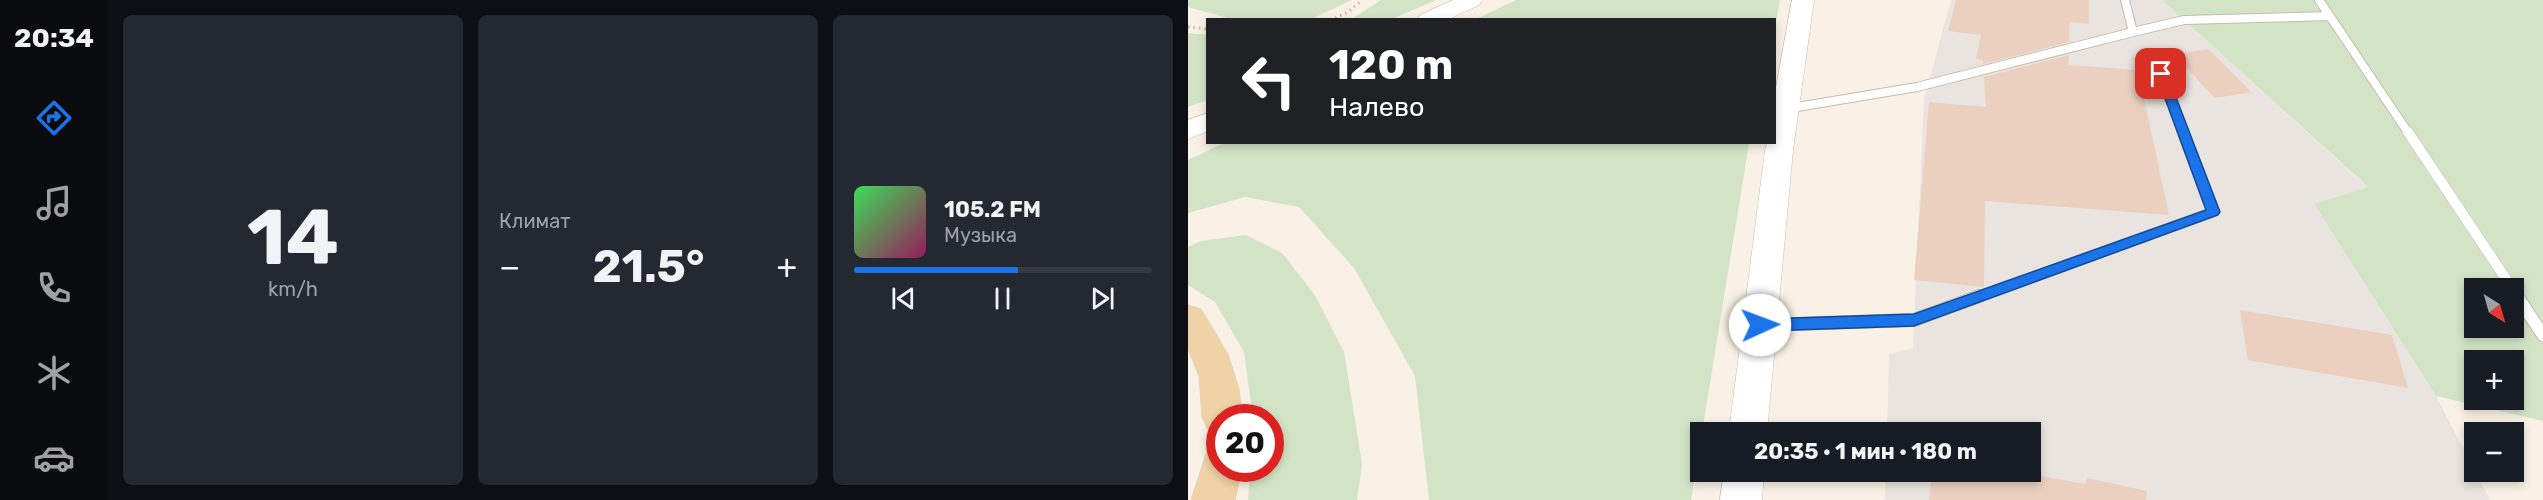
<!DOCTYPE html>
<html lang="ru">
<head>
<meta charset="utf-8">
<style>
  :root { --surface:#171b24; --page:#242831; --text:#f1f3f6; --muted:#9ea1a6; --line:#363941; --accent:#1a73e8 }
  body { margin:0; font-family:Rubik,sans-serif; background:var(--page); color:var(--text); height:100vh; display:flex; flex-direction:column; font-size:22px; white-space:nowrap }
  * { box-sizing:border-box; margin:0 }
  p { font-size:20px; color:var(--muted) }
  .icon { flex:none; width:33px; height:33px; fill:none; stroke:currentColor; stroke-width:2; stroke-linecap:round; stroke-linejoin:round }
  .map { position:relative; flex:1; overflow:hidden }
  .sheet { display:flex; flex-direction:column; gap:15px; padding:15px; background:#0d0f14; width:1080px }
  .sheet>* { flex:none }
  .top-card { position:absolute; left:18px; top:18px; width:570px; height:126px; border-radius:0px; box-shadow:0 3px 9px #0003; background:#202124; color:#fff; overflow:hidden }
  .needle { width:39px; rotate:143deg }
  .controls { position:absolute; left:1276px; top:278px; display:grid; gap:12px }
  .controls a { display:grid; place-items:center; width:60px; height:60px; border-radius:0px; background:var(--surface); box-shadow:0 3px 9px #0003; font-size:30px }
  .speed { position:absolute; left:18px; top:404px; display:flex; gap:12px; font-size:30px; font-weight:700; text-align:center }
  .speed>* { display:grid; place-content:center; width:78px; height:78px; border-radius:50%; background:var(--surface); box-shadow:0 3px 9px #0003; line-height:1 }
  .speed .limit { border:9px solid #d22; background:#fff; color:#111 }
  .pin { position:absolute; display:grid; place-items:center; width:51px; height:51px; color:#fff; margin:-26px; border-radius:12px; box-shadow:0 3px 9px #0006 }
  .me { position:absolute; width:66px; margin:-33px; rotate:88deg; stroke-linejoin:round; filter:drop-shadow(0 0 4px #0008) }
  .turn { display:flex; align-items:center; gap:21px; height:126px; padding:0 24px; font-size:27px }
  .turn .icon { width:78px; height:78px; stroke-width:2.5 }
  .turn b { display:block; font-size:42px; line-height:51px }
  .big { font-size:45px; font-weight:700; line-height:1.1 }
  .sheet .card { flex:1; display:flex; flex-direction:column; justify-content:center; gap:9px; min-width:0; padding:0 21px; border-radius:9px; background:var(--page) }
  .sheet .dial { align-items:center; gap:0 }
  .dial b { font-size:78px; line-height:1 }
  .song { display:flex; align-items:center; gap:18px }
  .cover { width:72px; height:72px; border-radius:9px; background:linear-gradient(135deg,hsl(130 70% 55%),hsl(330 70% 35%)) }
  .played { height:6px; border-radius:3px; background:linear-gradient(90deg,var(--accent) 55%,var(--line) 55%) }
  .keys { display:flex; justify-content:space-around; direction:ltr }
  .heat { display:flex; justify-content:space-between; align-items:center; font-size:33px; direction:ltr }
  .sheet .tiles { flex:1; display:grid; gap:15px; grid-template-columns:repeat(3,1fr) }
  .trip { position:absolute; left:502px; top:422px; width:351px; height:60px; border-radius:0px; background:var(--surface); box-shadow:0 3px 9px #0003; font-weight:700; line-height:60px; text-align:center }
  main { display:flex; flex:1; min-height:0 }
  .tabs { display:flex; flex-direction:column; width:108px; justify-content:space-around; align-items:center; background:#090b0e; color:var(--muted) }
  .tabs .icon { width:42px; height:42px }
  .tabs .active { color:var(--accent) }
  .tabs b { font-size:27px; color:var(--text) }
  .map>svg:first-child { display:block }
  .industrial { fill:#e9e4df }
  .green { fill:#d3e4c6; fill-rule:evenodd }
  .building { fill:#ebd0c0 }
  .lines { fill:none; stroke-linecap:round; stroke-linejoin:round }
  .service-far2-casing { stroke:#c8b9ad; stroke-width:10 }
  .service-far1-casing { stroke:#c8b9ad; stroke-width:11 }
  .service-casing { stroke:#c8b9ad; stroke-width:14 }
  .secondary-casing { stroke:#cdbbae; stroke-width:1 }
  .primary-casing { stroke:#d6d1cd; stroke-width:1 }
  .path { stroke:#cfb4a4; stroke-width:3; stroke-dasharray:1.5 4; stroke-linecap:butt }
  .service-far2 { stroke:#fff; stroke-width:8 }
  .service-far1 { stroke:#fff; stroke-width:10 }
  .service { stroke:#fff; stroke-width:12 }
  .secondary { fill:#fff; fill-rule:evenodd }
  .primary { fill:#efd2a6; fill-rule:evenodd }
  .route { fill:#1a73e8; stroke:#114b97; stroke-width:1.5 }
</style>
</head>
<body>
<main>
<nav class="tabs">
<b>20:34</b>
<svg class="icon active" aria-label="directions" viewBox="0 0 24 24"><path d="M12 3l9 9-9 9-9-9zM9 14v-3h6M13 9l2 2-2 2"/></svg>
<svg class="icon" aria-label="music" viewBox="0 0 24 24"><path d="M9 18V5l10-2v13"/><circle cx="6" cy="18" r="3"/><circle cx="16" cy="16" r="3"/></svg>
<svg class="icon" aria-label="phone" viewBox="0 0 24 24"><path d="M5 4h4l2 5-3 2q2 4 5 5l2-3 5 2v4C11 20 4 13 5 4z"/></svg>
<svg class="icon" aria-label="climate" viewBox="0 0 24 24"><path d="M12 3v18M4 7l16 10M4 17L20 7"/></svg>
<svg class="icon" aria-label="car" viewBox="0 0 24 24"><path d="M5 17H2v-5l4-1 3-4h7l3 4 3 1v5h-3M9 17h6M6 11h13"/><circle cx="7" cy="17" r="2"/><circle cx="17" cy="17" r="2"/></svg>
</nav>
<section class="sheet">
<div class="tiles">
<div class="card dial"><b>14</b><p>km/h</p></div>
<div class="card"><p>Климат</p>
<div class="heat"><a>−</a><b class="big">21.5°</b><a>+</a></div>
</div>
<div class="card">
<div class="song"><i class="cover"></i><div><b>105.2 FM</b><p>Музыка</p></div></div>
<div class="played"></div>
<div class="keys"><svg class="icon" aria-label="previous" viewBox="0 0 24 24"><path d="M18 5L8 12l10 7zM5 5v14"/></svg><svg class="icon" aria-label="pause" viewBox="0 0 24 24"><path d="M8 5v14M16 5v14"/></svg><svg class="icon" aria-label="next" viewBox="0 0 24 24"><path d="M6 5l10 7-10 7zM19 5v14"/></svg></div>
</div>
</div>
</section>
<div class="map">
<svg width="1355" height="500" viewBox="0 0 1355 500">
  <rect width="100%" height="100%" fill="#f9f1e5"/>
  <path class="industrial" d="M763 0H979L976 2 1180 188 1126 204 1248 396 1302 500H697L698 471H843V432H699L701 354 725 348 736 99Z"/>
  <path class="green" d="M0 0H164L121 20 43 19 0 7Z
    M193 0H248L204 19H164Z
    M328 0H592L587 27 586 20 288 19Z
    M979 0H1355V421L1248 396 1126 204 1180 187 975 1ZM1287 288H1326V327H1287ZM1287 360H1326V399H1287Z
    M0 33 20 35 19 100 0 107Z
    M36 143H561L503 500H241L227 376 166 268 111 207 57 197 0 213V160Z
    M58 235 94 253 127 295 156 352 174 464 169 500H60L63 468H82V417H65L56 352 27 302 0 285V247L13 241Z"/>
  <path class="building" d="M768 0H901V24L882 22 881 42 795 64V60L788 59 793 35 760 31Z
    M1020 49 1063 92 1027 98 986 55Z
    M881 55 880 65 950 70 981 215 797 201 796 287 726 280 741 102 798 107 796 77Z
    M1052 310 1204 335 1220 388 1060 360Z
    M744 471H825L898 484 899 478 959 491 958 500H741Z"/>
  <g class="lines">
    <g class="service-far2-casing">
      <path id="service-far2" d="M1131 0 1221 134
        M945 32 996 20 1142 16
        M966 54 996 134
        M597 109 729 87 945 32 937 0"/>
    </g>
    <g class="service-far1-casing">
      <path id="service-far1" d="M1220 132 1324 288
        M1326 292 1330 298
        M787 298 1025 212 995 132"/>
    </g>
    <g class="service-casing">
      <path id="service" d="M1329 296 1355 335
        M575 325 726 320 791 296"/>
    </g>
    <g class="secondary-casing">
      <path id="secondary" d="M265 0H294L291 5 259 20H229L232 15Z
        M604 0H626L605 150 579 432H541L577 150 579 142H586V98Z
        M20 113V131L0 139V120Z
        M536 471H576L574 500H532Z"/>
    </g>
    <g class="primary-casing">
      <path id="primary" d="M0 305 13 309 40 354 51 389 54 417H32V434L20 430 14 417 11 376 0 349Z
        M32 449V468H54L47 500H3L18 454Z"/>
    </g>
    <path class="path" d="M142 20 160 12 174 0
      M0 27 20 29"/>
    <use href="#service-far2" class="service-far2"/>
    <use href="#service-far1" class="service-far1"/>
    <use href="#service" class="service"/>
    <use href="#secondary" class="secondary"/>
    <use href="#primary" class="primary"/>
  </g>
  <path class="route" d="M973 70 979 74 1032 212 1030 215 726 326 572 331 566 329 564 325 566 321 572 319 726 314 1018 210 968 74Z"/>
</svg>
<div class="controls">
<a><svg class="needle" viewBox="-14 -14 28 28"><path d="M0-13l5 13h-10z" fill="#e53935"/><path d="M0 13l5-13h-10z" fill="#9ea1a6"/></svg></a>
<a>+</a>
<a>−</a>
</div>
<div class="speed"><div class="limit">20</div></div>
<div class="pin" style="left:973px;top:74px;background:#d93025"><svg class="icon" aria-label="arrive" viewBox="0 0 24 24"><path d="M6 21V4h12l-3 4 3 4H6"/></svg></div>
<svg class="me" style="left:572px;top:325px" viewBox="-20 -20 40 40"><circle r="19" fill="#fff"/><path d="M0-13L10 11 0 6-10 11z" fill="#1a73e8"/></svg>
<div class="trip">20:35 · 1 мин · 180 m</div>
<div class="top-card">
<div class="turn"><svg class="icon" aria-label="left" viewBox="0 0 24 24"><path d="M17 20v-9H6M10 6l-5 5 5 5"/></svg><div><b>120 m</b>Налево</div></div>
</div>
</div>
</main>
</body>
</html>
